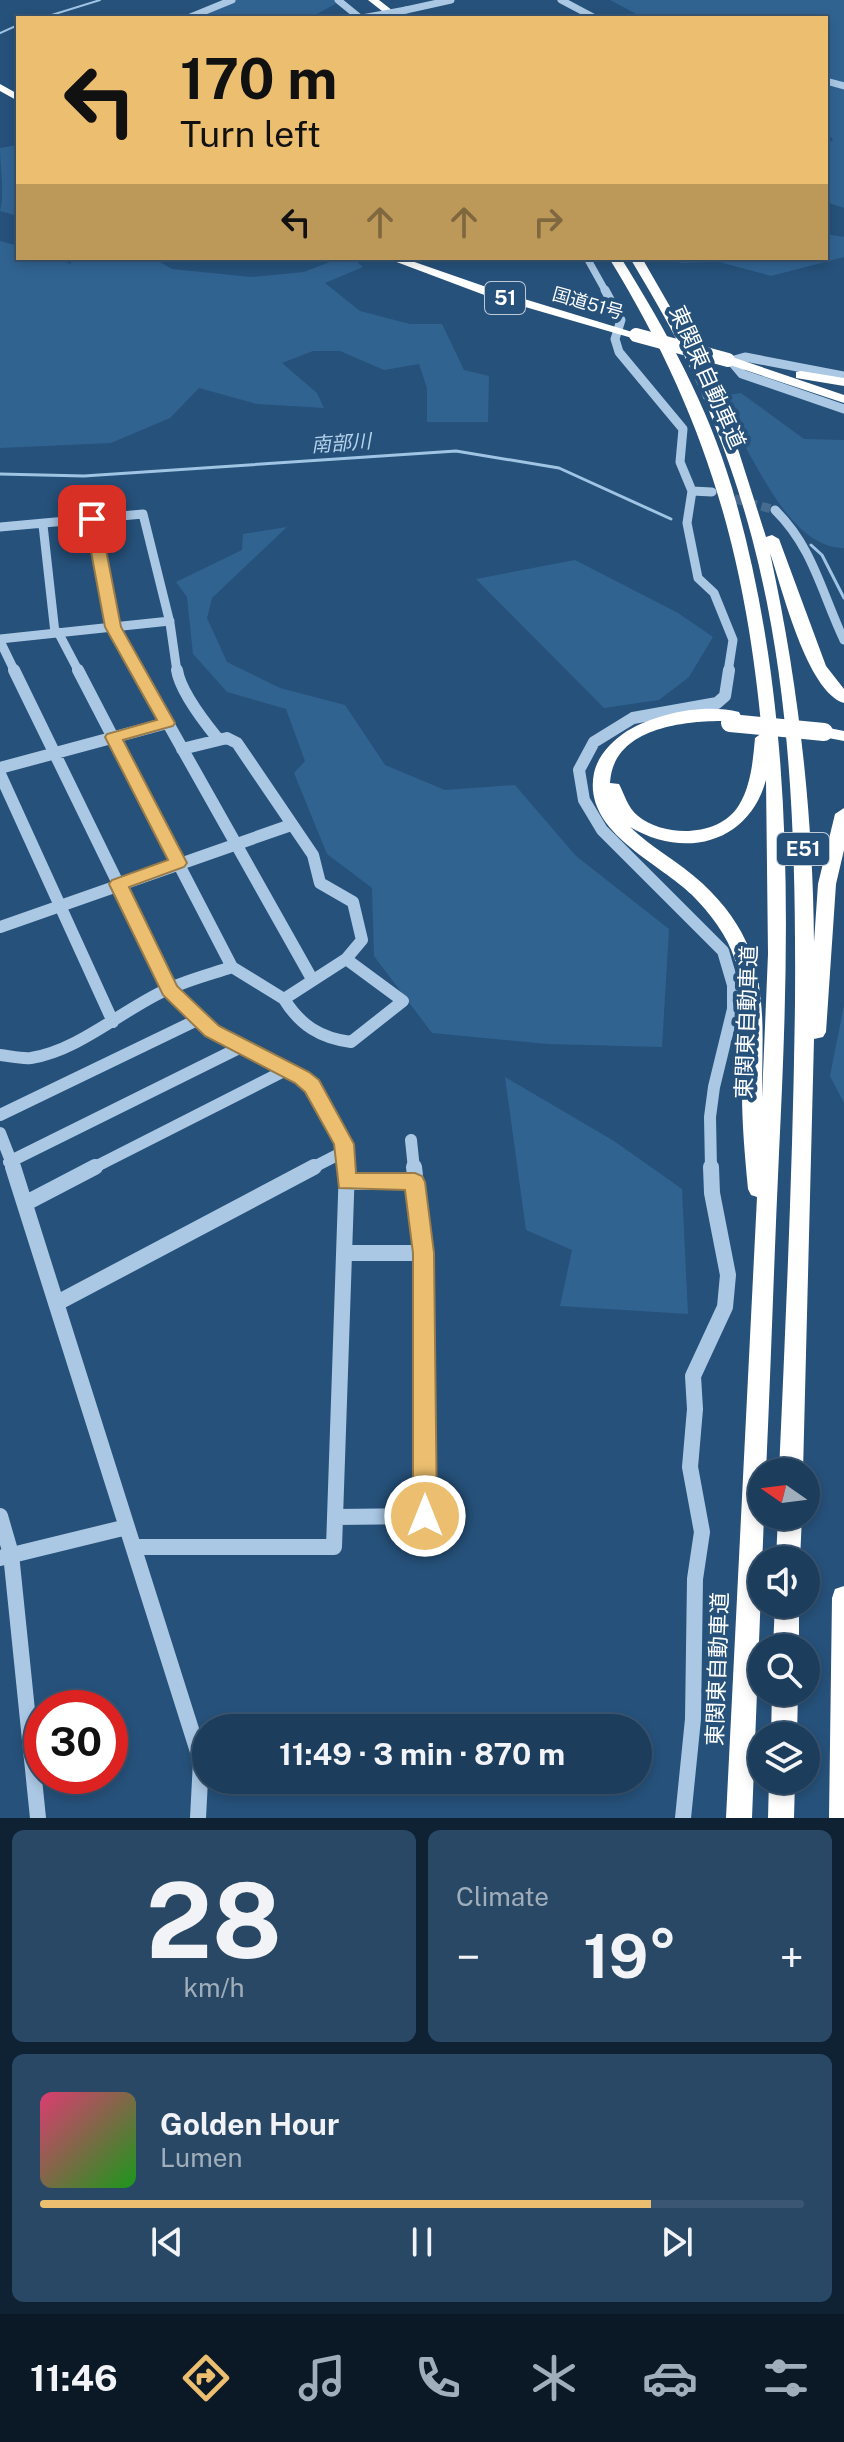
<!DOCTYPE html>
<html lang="en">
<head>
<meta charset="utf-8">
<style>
  :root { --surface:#1c3d5c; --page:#294865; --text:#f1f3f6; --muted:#a0aebb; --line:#3a5672; --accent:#ecbf70 }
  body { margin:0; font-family:"Public Sans","Noto Sans JP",sans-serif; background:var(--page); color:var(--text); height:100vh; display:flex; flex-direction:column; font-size:30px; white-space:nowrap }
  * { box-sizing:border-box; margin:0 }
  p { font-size:26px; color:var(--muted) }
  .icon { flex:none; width:44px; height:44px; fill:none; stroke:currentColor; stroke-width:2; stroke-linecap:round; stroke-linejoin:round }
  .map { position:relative; height:1818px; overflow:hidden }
  .panel { display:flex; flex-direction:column; gap:12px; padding:12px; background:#0f2233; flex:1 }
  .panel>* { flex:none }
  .top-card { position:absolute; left:16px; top:16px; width:812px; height:244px; border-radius:0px; box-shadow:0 4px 12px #0003,0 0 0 2px var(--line); background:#ecbf70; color:#111; overflow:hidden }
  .needle { width:52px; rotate:284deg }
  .buttons { position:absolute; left:748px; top:1458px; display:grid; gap:16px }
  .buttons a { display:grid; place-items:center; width:72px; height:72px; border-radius:50%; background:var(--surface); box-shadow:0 4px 12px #0003,0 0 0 2px var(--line); font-size:40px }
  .speed { position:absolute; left:24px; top:1690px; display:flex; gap:16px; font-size:40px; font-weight:700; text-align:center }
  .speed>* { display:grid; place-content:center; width:104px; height:104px; border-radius:50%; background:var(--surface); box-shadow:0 4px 12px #0003,0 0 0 2px var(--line); line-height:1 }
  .speed .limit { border:12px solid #d22; background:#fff; color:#111 }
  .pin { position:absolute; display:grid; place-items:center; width:68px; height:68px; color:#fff; margin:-34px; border-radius:16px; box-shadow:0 4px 12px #0006 }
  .me { position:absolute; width:88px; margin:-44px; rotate:0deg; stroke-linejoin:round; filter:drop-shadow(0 0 6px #0008) }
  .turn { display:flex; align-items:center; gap:28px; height:168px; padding:0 32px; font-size:36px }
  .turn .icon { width:104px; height:104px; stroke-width:2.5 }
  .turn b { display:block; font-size:56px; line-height:68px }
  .lanes { display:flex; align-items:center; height:76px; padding:0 32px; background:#0003; justify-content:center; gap:40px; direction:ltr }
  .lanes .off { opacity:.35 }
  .big { font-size:60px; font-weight:700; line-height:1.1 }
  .panel .tile { flex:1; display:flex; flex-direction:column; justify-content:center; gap:12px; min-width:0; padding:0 28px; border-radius:12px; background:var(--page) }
  .panel .dial { align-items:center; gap:0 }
  .dial b { font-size:104px; line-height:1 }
  .song { display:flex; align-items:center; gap:24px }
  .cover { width:96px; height:96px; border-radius:12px; background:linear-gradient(135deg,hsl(340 70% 55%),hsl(120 70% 35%)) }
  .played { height:8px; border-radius:4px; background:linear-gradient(90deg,var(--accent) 80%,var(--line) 80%) }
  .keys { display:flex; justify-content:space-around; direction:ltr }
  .heat { display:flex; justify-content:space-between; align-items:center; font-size:44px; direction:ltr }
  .panel .tiles { flex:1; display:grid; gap:12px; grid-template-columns:1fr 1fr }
  .tile:last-child { grid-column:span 2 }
  .trip { position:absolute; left:192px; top:1714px; width:460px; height:80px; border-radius:40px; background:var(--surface); box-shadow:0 4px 12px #0003,0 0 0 2px var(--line); font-weight:700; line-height:80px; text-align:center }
  .tab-bar { display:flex; height:128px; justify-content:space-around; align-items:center; background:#0b1825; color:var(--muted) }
  .tab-bar .icon { width:56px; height:56px }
  .tab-bar .active { color:var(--accent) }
  .tab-bar b { font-size:36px; color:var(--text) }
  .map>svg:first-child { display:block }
  .green { fill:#316391 }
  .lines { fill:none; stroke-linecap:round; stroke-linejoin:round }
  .stream-far1 { stroke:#9fc4e4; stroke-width:2 }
  .stream { stroke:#9fc4e4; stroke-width:3 }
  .minor-tunnel { stroke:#476b8e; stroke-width:9; stroke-dasharray:9 5; stroke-linecap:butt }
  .minor-far3 { stroke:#aac8e4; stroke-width:7 }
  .minor-far2 { stroke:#aac8e4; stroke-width:9 }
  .minor-far1 { stroke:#aac8e4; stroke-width:12 }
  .minor { stroke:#aac8e4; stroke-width:16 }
  .highway { fill:#fff; fill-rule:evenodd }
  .minor-bridge { stroke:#aac8e4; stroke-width:7 }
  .highway-bridge-far1 { stroke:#fff; stroke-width:14 }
  .highway-bridge { stroke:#fff; stroke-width:18 }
  .route { fill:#ecbf70; stroke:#997c49; stroke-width:2 }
  .labels { text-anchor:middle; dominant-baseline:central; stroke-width:8; stroke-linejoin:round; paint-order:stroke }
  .far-street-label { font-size:18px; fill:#fff; stroke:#26517a }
  .shield { fill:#26517a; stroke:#becbd7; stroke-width:2 }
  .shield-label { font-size:20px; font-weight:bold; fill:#fff }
  .far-water-label { font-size:20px; font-style:italic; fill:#b5d2eb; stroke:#26517a }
  .street-label { font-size:22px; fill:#fff; stroke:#26517a }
</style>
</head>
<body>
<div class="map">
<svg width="844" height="1818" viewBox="0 0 844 1818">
  <rect width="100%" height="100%" fill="#26517a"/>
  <path class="green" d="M235 0H342L310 18 269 14 249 18H131L187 15Z
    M610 0H844V208L826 202V143L833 140 826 132V18H638L640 16Z
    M18 145V216L0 211C5 193 0 168 0 148Z
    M826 234 844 237V257L771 276 719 262 680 263 677 258H826Z
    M0 241 18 246V258H54L71 264V258H153L172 269 251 277 304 272 340 258H353L363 267 325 283 360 311 410 324H442L464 370 489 376 488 422H427V388L419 364 384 370 340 351H313L282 363 317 393 324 408 257 404 199 388 170 418 111 443 0 448Z
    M741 393 804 439 844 440V548C788 548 755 457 728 417L722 403 726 395Z
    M287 527 212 598 207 618 227 662 280 688 345 705 385 765 445 790 515 785 576 856 669 929 662 1047 548 1044 432 1033 374 956 372 888 327 854 294 773 305 761 286 709 227 692 193 654 187 597 176 582 242 550 243 534Z
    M575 560 678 613 713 637 689 677 659 700 604 708 476 579Z
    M844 1005V1103L830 1076Z
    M505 1077 614 1141 682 1189 688 1314 560 1306 572 1250 526 1230Z"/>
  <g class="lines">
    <path class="stream-far1" d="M42 18 100 0
      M0 33 18 25"/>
    <path class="stream" d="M0 474 84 476 456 451 559 468 671 519
      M811 545 822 555 844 598"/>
    <path class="minor-tunnel" d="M721 495 775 510"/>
    <path class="minor-far3" d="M338 0 360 18
      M561 0 595 18
      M406 10 451 0
      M131 18H159
      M188 18 232 0
      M826 81 844 86
      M587 258 606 292"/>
    <path class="minor-far2" d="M605 290 621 320 615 339 619 352 683 429 680 462 692 491 687 523 698 578 714 593 733 640 728 672
      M844 376 745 357 731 361 742 374 844 409
      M692 491 712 492
      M775 510C813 547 822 594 844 640
      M92 519 113 627 170 621
      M43 525 55 633
      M0 527 143 514 170 623 177 672
      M58 632 79 672
      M0 639 113 627 139 672
      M0 641 15 672"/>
    <path class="minor-far1" d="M14 670 170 990 212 1031 302 1078C325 1101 348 1136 347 1169
      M138 670 312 979
      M177 670C180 691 205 723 218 739
      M182 749 227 738 237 743 313 855 320 883 353 902 362 940 346 959
      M0 768 167 723
      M0 774 113 1022
      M0 927 291 825
      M346 959 403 1001 351 1042C320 1038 300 1025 284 999Z
      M232 967 284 999
      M0 1055C10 1056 21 1059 31 1058 80 1050 123 1009 168 989 188 980 211 974 232 967L78 670
      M0 1115 199 1019
      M0 1133 14 1169
      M411 1140 414 1169
      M9 1162 241 1047
      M91 1169 286 1070
      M310 1169 345 1151
      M711 1169 710 1117 714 1087 733 1009V985L723 951 602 830 584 800 579 770 594 742 633 718 717 703 725 696 729 670"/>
    <path class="minor" d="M13 1167 201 1761 198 1818
      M346 1182H415
      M26 1203 95 1167
      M344 1253H424
      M57 1303 314 1167
      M0 1516 11 1554 38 1818
      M335 1517 425 1516 424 1253 414 1167
      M135 1547H334L347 1167
      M0 1558 127 1527
      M683 1818 693 1719 695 1579 702 1532 690 1467 695 1409 693 1376 725 1307 728 1275 712 1193 711 1167"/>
    <path class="highway" d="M368 0H379L402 18H391Z
      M0 84 18 94V101L0 91Z
      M386 258H403L495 290 642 335 632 338 487 296Z
      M609 258H621C666 330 708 406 732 488 796 705 790 930 779 1153 774 1259 771 1366 766 1472H762V1516H764L752 1818H726L757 1197 751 1195 748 1189C745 1157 742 1125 742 1092 742 1048 750 1002 735 960 727 935 710 913 692 895 659 862 582 832 594 773 598 755 612 741 627 731 657 713 705 703 739 712L741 716 739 720 733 721C690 720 613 725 610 783L619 784C625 795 627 807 638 816 665 838 720 837 739 805 751 786 753 760 755 738L762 733C745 551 705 414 609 258ZM766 780 768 954 762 1098C762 1011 773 949 702 883 679 862 652 848 630 827 684 859 748 844 766 780Z
      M630 258H642L695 350 736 443 766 537 772 535 779 539 826 666 844 689V703C807 692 782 588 770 553 798 681 813 811 814 942L818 884 835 814 844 808V850L836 884 826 1032 823 1037 814 1039 803 1472H779C786 1316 793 1160 795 1003 796 848 792 689 752 538 735 474 711 410 682 351 667 319 648 289 630 258Z
      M724 357H732L844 395V403L724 363Z
      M801 371 844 378V386L796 378V372Z
      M824 727 844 731V741L818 736 816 732 818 728Z
      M778 1516H802L800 1560H776Z
      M844 1586V1818H829L832 1598 835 1589Z
      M775 1604H799V1648H773Z
      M772 1692H798L797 1736H771Z
      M769 1780H795L794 1818H768Z"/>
    <path class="minor-bridge" d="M362 18 406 10"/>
    <path class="highway-bridge-far1" d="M636 335 728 360"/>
    <path class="highway-bridge" d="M730 723 824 732"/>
  </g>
  <path class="route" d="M92 515 100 519 121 627 175 723 173 726 123 740 187 863 184 867 129 887 177 986 219 1026 309 1072 319 1080 354 1144 356 1173H415L422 1176 425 1182 434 1253 437 1516 433 1525 425 1528 416 1525 413 1516V1253L405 1190 339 1188 334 1144 305 1092 295 1083 205 1036 163 995 109 884 112 880 168 860 105 737 107 734 157 720 105 627 85 519Z"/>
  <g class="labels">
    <g class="far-street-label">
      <text transform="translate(588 303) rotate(16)">国道51号</text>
    </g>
    <g class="shield">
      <rect x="485" y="282" width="40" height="32" rx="6"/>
      <rect x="777" y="833" width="52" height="32" rx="6"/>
    </g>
    <g class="shield-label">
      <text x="505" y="298">51</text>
      <text x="803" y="849">E51</text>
    </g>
    <g class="far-water-label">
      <text transform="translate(341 443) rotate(-4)">南部川</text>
    </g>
    <g class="street-label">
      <text transform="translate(708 377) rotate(66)">東関東自動車道</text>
      <text transform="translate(746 1022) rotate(-88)">東関東自動車道</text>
      <text transform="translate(717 1669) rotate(-88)">東関東自動車道</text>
    </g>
  </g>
</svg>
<div class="buttons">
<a><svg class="needle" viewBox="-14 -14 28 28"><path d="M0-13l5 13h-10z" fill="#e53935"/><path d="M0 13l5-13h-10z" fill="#a0aebb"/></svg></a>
<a><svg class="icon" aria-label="sound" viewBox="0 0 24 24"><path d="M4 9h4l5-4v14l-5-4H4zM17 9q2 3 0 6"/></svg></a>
<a><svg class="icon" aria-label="search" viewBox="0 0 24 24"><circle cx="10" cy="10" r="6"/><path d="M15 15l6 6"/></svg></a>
<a><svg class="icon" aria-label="layers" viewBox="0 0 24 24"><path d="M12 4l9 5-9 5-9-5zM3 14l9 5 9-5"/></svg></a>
</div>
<div class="speed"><div class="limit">30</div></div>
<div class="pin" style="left:92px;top:519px;background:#d93025"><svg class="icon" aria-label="arrive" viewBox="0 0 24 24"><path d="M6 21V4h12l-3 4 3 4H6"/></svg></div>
<svg class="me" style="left:425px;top:1516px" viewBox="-20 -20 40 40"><circle r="17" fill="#ecbf70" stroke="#fff" stroke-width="3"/><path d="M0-11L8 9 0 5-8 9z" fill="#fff"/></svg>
<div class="trip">11:49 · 3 min · 870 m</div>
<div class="top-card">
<div class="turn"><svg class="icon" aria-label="left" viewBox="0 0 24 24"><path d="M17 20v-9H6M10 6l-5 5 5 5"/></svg><div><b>170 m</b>Turn left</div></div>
<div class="lanes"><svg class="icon" aria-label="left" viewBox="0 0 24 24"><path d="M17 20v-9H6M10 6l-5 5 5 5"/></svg><svg class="icon off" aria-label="ahead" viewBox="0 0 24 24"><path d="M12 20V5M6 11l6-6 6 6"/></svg><svg class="icon off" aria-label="ahead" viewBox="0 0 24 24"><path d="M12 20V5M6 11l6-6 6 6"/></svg><svg class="icon off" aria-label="right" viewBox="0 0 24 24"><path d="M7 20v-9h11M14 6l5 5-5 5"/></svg></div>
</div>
</div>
<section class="panel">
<div class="tiles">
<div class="tile dial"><b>28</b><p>km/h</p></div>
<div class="tile"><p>Climate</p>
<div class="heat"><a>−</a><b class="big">19°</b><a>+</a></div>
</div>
<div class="tile">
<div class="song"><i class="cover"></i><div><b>Golden Hour</b><p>Lumen</p></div></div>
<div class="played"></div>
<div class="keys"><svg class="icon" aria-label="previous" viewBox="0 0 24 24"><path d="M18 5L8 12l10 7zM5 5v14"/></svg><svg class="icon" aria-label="pause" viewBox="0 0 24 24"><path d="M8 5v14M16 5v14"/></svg><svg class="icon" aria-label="next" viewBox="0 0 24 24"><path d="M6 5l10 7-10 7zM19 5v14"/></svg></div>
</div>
</div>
</section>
<nav class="tab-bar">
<b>11:46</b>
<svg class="icon active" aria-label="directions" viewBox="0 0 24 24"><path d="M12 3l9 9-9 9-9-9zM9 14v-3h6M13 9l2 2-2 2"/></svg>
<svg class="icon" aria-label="music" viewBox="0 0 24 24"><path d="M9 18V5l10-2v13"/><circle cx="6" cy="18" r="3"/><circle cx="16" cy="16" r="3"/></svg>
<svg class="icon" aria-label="phone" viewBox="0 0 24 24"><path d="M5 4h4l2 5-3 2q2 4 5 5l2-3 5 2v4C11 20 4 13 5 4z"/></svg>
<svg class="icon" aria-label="climate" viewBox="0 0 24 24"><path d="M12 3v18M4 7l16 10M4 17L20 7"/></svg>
<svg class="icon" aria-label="car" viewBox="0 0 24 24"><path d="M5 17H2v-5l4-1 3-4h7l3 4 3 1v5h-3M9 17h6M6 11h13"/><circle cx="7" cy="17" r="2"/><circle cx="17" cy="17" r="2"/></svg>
<svg class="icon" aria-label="filters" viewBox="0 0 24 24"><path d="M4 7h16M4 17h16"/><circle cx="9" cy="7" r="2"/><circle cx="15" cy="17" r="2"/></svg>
</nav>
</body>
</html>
